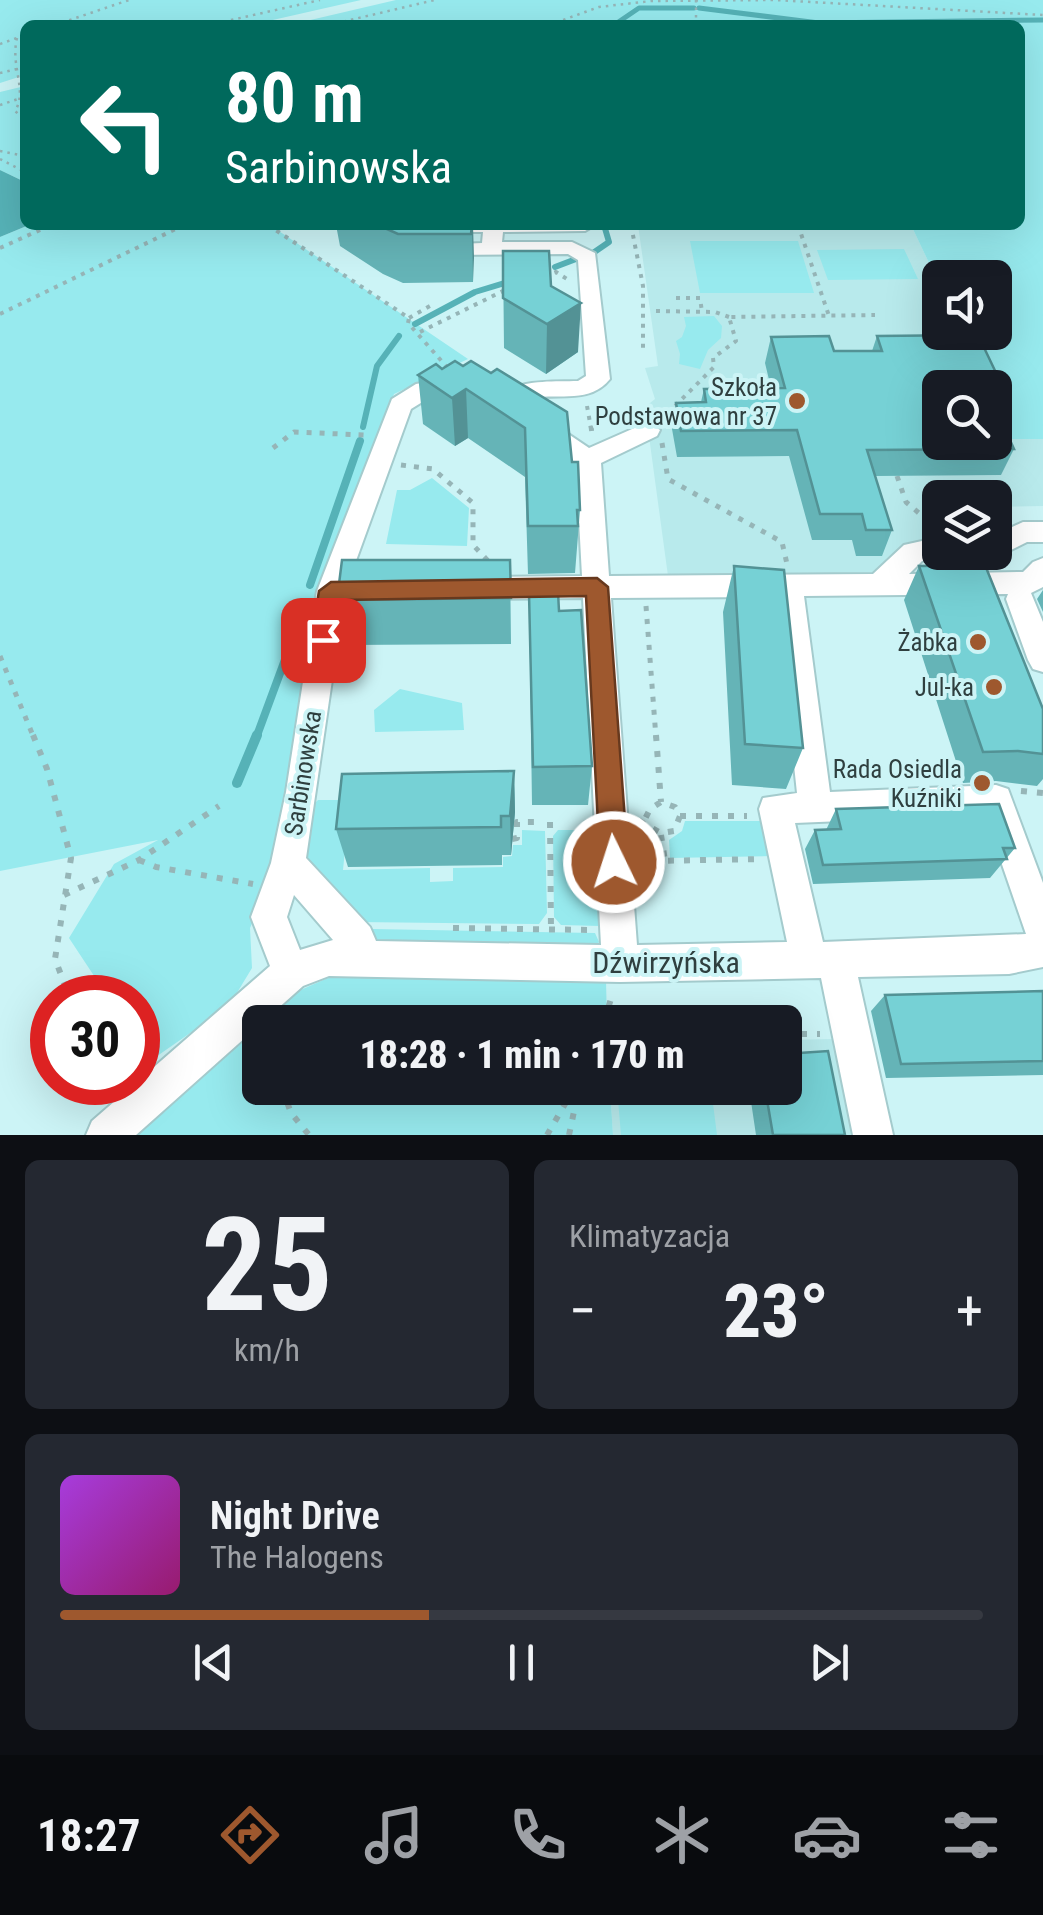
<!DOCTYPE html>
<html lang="pl">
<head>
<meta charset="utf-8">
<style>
  :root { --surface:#171b24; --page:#242831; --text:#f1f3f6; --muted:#9ea1a6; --line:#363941; --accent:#9e582e }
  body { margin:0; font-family:"Roboto Condensed",sans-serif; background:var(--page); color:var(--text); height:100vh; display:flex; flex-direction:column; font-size:38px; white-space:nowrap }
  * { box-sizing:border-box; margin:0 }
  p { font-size:32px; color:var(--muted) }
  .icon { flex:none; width:55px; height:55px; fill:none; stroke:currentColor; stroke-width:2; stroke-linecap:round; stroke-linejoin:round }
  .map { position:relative; height:1135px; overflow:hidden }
  .sheet { display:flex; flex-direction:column; gap:25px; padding:25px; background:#0d0f14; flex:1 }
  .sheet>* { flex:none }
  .hud { position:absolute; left:20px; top:20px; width:1005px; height:210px; border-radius:15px; box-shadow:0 10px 40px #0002; background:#00695c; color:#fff; overflow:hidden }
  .tools { position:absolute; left:922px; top:260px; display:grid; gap:20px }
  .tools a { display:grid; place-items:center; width:90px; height:90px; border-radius:15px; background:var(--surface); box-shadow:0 10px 40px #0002; font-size:50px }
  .speed { position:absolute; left:30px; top:975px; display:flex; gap:20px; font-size:50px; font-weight:700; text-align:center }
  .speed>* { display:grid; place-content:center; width:130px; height:130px; border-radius:50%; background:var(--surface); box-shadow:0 10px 40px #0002; line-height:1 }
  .speed .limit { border:15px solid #d22; background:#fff; color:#111 }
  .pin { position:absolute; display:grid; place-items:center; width:85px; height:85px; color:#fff; margin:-42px; border-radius:20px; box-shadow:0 5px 15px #0006 }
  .me { position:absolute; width:110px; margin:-55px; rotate:356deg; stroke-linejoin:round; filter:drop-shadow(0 0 8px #0008) }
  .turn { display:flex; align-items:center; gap:35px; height:210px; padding:0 40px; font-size:45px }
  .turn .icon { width:130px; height:130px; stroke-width:2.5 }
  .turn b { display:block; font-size:70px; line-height:85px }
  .big { font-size:75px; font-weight:800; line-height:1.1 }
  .sheet .card { flex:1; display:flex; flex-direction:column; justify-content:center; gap:15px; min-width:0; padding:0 35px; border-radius:15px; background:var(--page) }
  .sheet .dial { align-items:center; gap:0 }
  .dial b { font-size:130px; line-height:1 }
  .song { display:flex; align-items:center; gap:30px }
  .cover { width:120px; height:120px; border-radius:15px; background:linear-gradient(135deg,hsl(280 70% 55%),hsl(320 70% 35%)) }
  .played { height:10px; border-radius:5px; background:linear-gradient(90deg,var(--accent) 40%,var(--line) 40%) }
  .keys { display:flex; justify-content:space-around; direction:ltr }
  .heat { display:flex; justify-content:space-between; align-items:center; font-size:55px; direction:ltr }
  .sheet .tiles { flex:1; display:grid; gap:25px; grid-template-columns:1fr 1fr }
  .card:last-child { grid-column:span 2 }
  .trip { position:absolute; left:242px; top:1005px; width:560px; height:100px; border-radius:15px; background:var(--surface); box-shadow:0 10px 40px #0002; font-weight:800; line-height:100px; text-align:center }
  .tab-bar { display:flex; height:160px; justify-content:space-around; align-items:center; background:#090b0e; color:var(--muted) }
  .tab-bar .icon { width:70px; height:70px }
  .tab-bar .on { color:var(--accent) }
  .tab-bar b { font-size:45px; color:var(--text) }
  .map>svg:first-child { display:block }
  .built { fill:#b8eaec }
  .green { fill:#97eaee }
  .water { fill:#56b2b7 }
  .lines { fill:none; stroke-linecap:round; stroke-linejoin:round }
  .stream-far3 { stroke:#56b2b7; stroke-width:5 }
  .stream-far2 { stroke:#56b2b7; stroke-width:6 }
  .stream-far1 { stroke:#56b2b7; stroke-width:8 }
  .stream { stroke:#56b2b7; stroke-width:10 }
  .minor-casing { stroke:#a4cbcd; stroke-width:4 }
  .path-far3 { stroke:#96b5b7; stroke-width:2.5; stroke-dasharray:2.5 5; stroke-linecap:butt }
  .path-far2 { stroke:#96b5b7; stroke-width:4; stroke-dasharray:4 6; stroke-linecap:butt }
  .path-far1 { stroke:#96b5b7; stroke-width:5; stroke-dasharray:5 8; stroke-linecap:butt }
  .path { stroke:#96b5b7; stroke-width:6; stroke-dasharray:6 10; stroke-linecap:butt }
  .minor { fill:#fff; fill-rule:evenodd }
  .wall { fill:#65b4b7 }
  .shaded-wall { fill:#539295 }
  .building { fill:#76d1d5; stroke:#539295; stroke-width:2.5 }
  .route { fill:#9e582e; stroke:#67391e; stroke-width:2.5 }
  .poi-dot { fill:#9e582e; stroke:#ccf4f6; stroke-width:4 }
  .labels { text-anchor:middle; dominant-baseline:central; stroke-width:8; stroke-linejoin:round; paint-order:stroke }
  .poi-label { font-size:25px; fill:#2f3f3f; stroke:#ccf4f6; text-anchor:end }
  .street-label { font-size:25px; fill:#2f3f3f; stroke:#ccf4f6 }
  .near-street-label { font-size:30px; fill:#2f3f3f; stroke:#ccf4f6 }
</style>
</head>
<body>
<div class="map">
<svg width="1043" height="1135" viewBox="0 0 1043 1135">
  <rect width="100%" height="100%" fill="#ccf4f6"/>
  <path class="built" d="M638 225H911L940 286V332L962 333 988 387 940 388V442H995V403L1012 439H1043V506L995 507V498H940V542H915L881 574 668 576 645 407 655 399 645 368 658 366Z
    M834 1039 854 1135H613L610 1088H785V1040Z"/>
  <path class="green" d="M0 0H361L251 25H25V75L0 83Z
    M396 0H1043V439H1012L995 403V388L988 387 962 333 995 332V278H940V286L911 225H1020V25H289Z
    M25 86V182L0 170V92Z
    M29 225H270L468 359 394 394 316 597 274 873 250 928 252 968 229 1006 150 1061 138 1042V998L108 997 69 938 114 864 158 840 0 871V237Z
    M690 241H798L814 293H700Z
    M904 249 918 279 828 280 817 250Z
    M714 316 722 326 721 338 708 350 700 369 679 364 680 354 676 341 682 337 686 326 684 317Z
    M432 478 469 508 467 546 386 544 397 490H410Z
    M400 689 462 703 464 730 375 732 374 710Z
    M318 800H350L343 870 430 868V882L453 881V868L503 867V857L512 856 513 845H522V830L545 831 547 913 539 924 356 922 302 861 310 808Z
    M685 821H767L774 856 670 858 669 840 682 831Z
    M558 830H591L603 837 608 918 600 926 561 925 554 917 553 836Z
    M373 929 595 933 599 942 596 946 375 942 369 935Z
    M337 974 606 980 607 1022H262L296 992Z
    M260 1024V1088H610L613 1135H138Z
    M617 1088H711L717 1135H621Z"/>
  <path class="water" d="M0 170 25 182V225H29L0 237Z"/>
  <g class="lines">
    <path class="stream-far3" d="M699 8 819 23 1043 20
      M614 25 639 8H694"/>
    <path class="stream-far2" d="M593 253 609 242 604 225
      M555 267 576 259
      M415 324 475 292 511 281
      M363 427 377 366 399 336"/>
    <path class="stream-far1" d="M310 585 360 441
      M256 738 306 603"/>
    <path class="stream" d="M237 783 257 735"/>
    <g class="minor-casing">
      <path id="minor" d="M595 225 585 231 503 232 502 242H572L595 253 610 379C590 404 560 393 533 398 519 401 512 413 496 409L492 403C512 378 549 382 578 381L586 376 578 260 568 254 445 255 438 253V245L482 243 483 232H437L427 226Z
        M454 377 462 380 466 385 462 390 432 396 411 409 345 591 306 858 370 927 376 941 601 945 583 598 477 599 467 596 463 588 467 580 477 577 582 576 576 463 531 433 528 427 531 421H549L589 448 648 422 660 430 657 436 601 463 609 576 873 574 904 545 940 537V552L950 554 922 561 909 574 1023 572 1033 562 1043 558V587L1031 593 1043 622V672L1033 669 1028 660 1006 599 1008 594 804 596 830 792 996 785 1008 789 1043 883V967L1009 974 858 977 893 1135H853L821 978 620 982 329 976 303 986 136 1135H86L92 1121 270 966 251 917 271 863 286 792 317 591 392 399 416 384ZM776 597 797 793 763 798 759 809 787 942 637 945 611 598ZM985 815 1026 934 823 942 795 823ZM294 895 333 940 300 950 287 917Z
        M1023 522H1043V542H1027L995 558 985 555 984 552H995V535Z"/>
    </g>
    <path class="path-far3" d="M696 0V21L705 25
      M55 25 129 0
      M209 25 320 0
      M329 25 435 0
      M549 25 599 7 651 1 775 0 1043 15
      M17 38C10 67 28 90 15 111L25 120
      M0 44 25 35
      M0 73 25 67
      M0 105 21 98
      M0 151 25 156
      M0 159 25 172"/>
    <path class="path-far2" d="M268 225 409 318 408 323 446 366
      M631 225 643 286V349
      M798 225 829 316
      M0 248 51 225
      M545 276 556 272 567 279
      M676 298H700L702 312
      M656 311 715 312 729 317
      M0 314 184 225
      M409 318 430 306
      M420 332 507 289
      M587 406 591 428
      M661 420 714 367 713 358 736 341 729 317 875 315"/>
    <path class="path-far1" d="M591 426 592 434
      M662 443 668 479 782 542 787 564
      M273 448 294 432 365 435
      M401 465 433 469 473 503V545L492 565
      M897 476 906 502 934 526
      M646 606 656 738
      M0 656 34 738"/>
    <path class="path" d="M33 735 47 769 71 858 55 959 70 998
      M656 735 661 802
      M1021 791 1043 793
      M680 816H747
      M639 821 661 833 674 831 680 816 675 807 661 802 650 809 644 821
      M550 822 551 929
      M661 835 665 861
      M512 839 517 838V822H542
      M139 860 156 867 253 884
      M652 861 761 859
      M64 895 139 860 219 806
      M453 928 592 930
      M604 1022 613 992
      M785 1034H820
      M95 1082 98 1100
      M282 1088 291 1113 309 1135
      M547 1135 572 1092H578
      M569 1135 579 1088"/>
    <use href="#minor" class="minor"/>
  </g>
  <path class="wall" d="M336 225H473V282L403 283 383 274 340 246Z
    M503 251 551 286 578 352 546 374 504 348Z
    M877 336 999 379 995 389V388H940L1014 449 1001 475 875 476 892 530 882 556H856L852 540H812L789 456 677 457 672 429 676 403 701 402 704 389 771 388 765 363 771 337 834 351H872Z
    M436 364 572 462 580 510 575 573 528 574 525 477 468 438 455 446 423 424 418 375Z
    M510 560 511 644 347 645 337 600Z
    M734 566 803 748 786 789 732 785 723 612Z
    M919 566 1043 709V779L1037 786 996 781 963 783 904 600Z
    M1043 590V612L1037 599Z
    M529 593 559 611 592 766 588 805H532Z
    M514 771 515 812 511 855H502V865L348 867 336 829Z
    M836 809 1015 848 990 878 813 884 805 849 815 830H826Z
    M636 859 659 881 657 888 636 887 635 866Z
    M1043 991V1075L886 1078 871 1011 885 995Z
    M749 1088H785L845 1135H756Z"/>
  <path class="shaded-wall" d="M472 225H473L474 258 473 282Z
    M581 303 578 352 546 374 547 324Z
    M466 389 468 438 455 446 452 398Z
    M514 771 515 812 511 855 510 816Z"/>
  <path class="building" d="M378 225H377H472L471 234H398Z
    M503 251H549L551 286 581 303 547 324 503 298Z
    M978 335 999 379 982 380 986 388H940V442H995V407L1014 449 867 450 892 530H866L862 514H820L797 430 681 431 676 403 706 402 704 389 785 388 771 337 829 336 834 351H882L877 336Z
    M455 361 463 366 471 361 491 373 497 369 567 412 572 462H578L580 510H577L578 526H528L525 428 466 389 452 398 418 375 436 364 442 369Z
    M342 560H510L511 598 337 600Z
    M985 565 1043 709V754L1018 751 983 752 919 566Z
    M734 566 784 570 803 748 745 744Z
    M558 592 559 611 581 610 592 766 533 767 529 593Z
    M514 771 510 816H501V827L336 829 342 774Z
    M999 804 1015 848H1003L1007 859 823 865 815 830 841 829 836 809Z
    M636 859H657L659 881 638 880Z
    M1043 991V1061L901 1064 885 995Z
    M828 1051 845 1135H773L765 1088H785V1054Z"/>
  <path class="route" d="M597 578 608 587 628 862 624 871 614 875 604 871 600 862 586 596 341 600 332 647H315L311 640 319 591 331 582Z"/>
  <g class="poi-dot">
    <circle cx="797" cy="401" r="10"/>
    <circle cx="978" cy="642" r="10"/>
    <circle cx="994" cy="687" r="10"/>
    <circle cx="982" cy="783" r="10"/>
  </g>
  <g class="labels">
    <g class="poi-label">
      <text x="777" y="387">Szkoła<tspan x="777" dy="29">Podstawowa nr 37</tspan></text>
      <text x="958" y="642">Żabka</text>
      <text x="974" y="687">Jul-ka</text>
      <text x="962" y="769">Rada Osiedla<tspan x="962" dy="29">Kuźniki</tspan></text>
    </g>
    <g class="street-label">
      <text transform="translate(303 773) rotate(-81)">Sarbinowska</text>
    </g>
    <g class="near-street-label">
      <text x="666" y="962">Dźwirzyńska</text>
    </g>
  </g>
</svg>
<div class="tools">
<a><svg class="icon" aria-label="sound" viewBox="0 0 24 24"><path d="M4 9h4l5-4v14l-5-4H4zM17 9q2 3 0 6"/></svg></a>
<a><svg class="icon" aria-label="search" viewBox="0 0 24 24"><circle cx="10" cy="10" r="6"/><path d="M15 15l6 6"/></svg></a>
<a><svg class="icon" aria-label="layers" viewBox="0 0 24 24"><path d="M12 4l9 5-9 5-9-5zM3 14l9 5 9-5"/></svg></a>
</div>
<div class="speed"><div class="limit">30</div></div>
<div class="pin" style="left:323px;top:640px;background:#d93025"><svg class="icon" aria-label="arrive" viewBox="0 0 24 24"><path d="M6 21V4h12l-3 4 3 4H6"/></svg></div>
<svg class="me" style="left:614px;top:862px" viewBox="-20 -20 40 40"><circle r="17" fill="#9e582e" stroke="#fff" stroke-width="3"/><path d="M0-11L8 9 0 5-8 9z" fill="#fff"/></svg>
<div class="trip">18:28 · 1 min · 170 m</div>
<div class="hud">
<div class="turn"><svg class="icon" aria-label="left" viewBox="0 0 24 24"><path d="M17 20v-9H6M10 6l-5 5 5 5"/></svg><div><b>80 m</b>Sarbinowska</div></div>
</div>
</div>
<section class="sheet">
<div class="tiles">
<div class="card dial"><b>25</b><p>km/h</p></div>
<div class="card"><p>Klimatyzacja</p>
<div class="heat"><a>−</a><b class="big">23°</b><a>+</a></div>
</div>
<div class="card">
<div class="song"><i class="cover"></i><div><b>Night Drive</b><p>The Halogens</p></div></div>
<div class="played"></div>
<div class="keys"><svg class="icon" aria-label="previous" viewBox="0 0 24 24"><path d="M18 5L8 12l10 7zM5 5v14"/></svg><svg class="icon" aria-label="pause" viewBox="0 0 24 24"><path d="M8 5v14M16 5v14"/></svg><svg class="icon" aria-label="next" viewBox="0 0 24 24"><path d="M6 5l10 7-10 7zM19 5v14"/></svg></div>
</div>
</div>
</section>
<nav class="tab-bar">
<b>18:27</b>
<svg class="icon on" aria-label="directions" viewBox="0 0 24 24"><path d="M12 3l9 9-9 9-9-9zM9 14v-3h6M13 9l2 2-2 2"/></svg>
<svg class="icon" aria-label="music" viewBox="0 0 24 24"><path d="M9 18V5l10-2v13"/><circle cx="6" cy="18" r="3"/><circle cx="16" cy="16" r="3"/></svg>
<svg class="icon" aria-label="phone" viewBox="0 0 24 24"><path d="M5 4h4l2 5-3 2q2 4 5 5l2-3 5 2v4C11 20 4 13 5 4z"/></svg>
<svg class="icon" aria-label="climate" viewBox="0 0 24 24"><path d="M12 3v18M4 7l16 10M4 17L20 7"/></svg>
<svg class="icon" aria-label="car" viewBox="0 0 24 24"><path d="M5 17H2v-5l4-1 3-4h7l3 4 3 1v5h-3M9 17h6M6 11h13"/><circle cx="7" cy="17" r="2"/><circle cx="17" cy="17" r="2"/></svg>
<svg class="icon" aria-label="filters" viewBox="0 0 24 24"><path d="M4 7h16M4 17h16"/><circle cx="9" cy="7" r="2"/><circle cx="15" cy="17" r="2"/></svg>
</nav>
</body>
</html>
